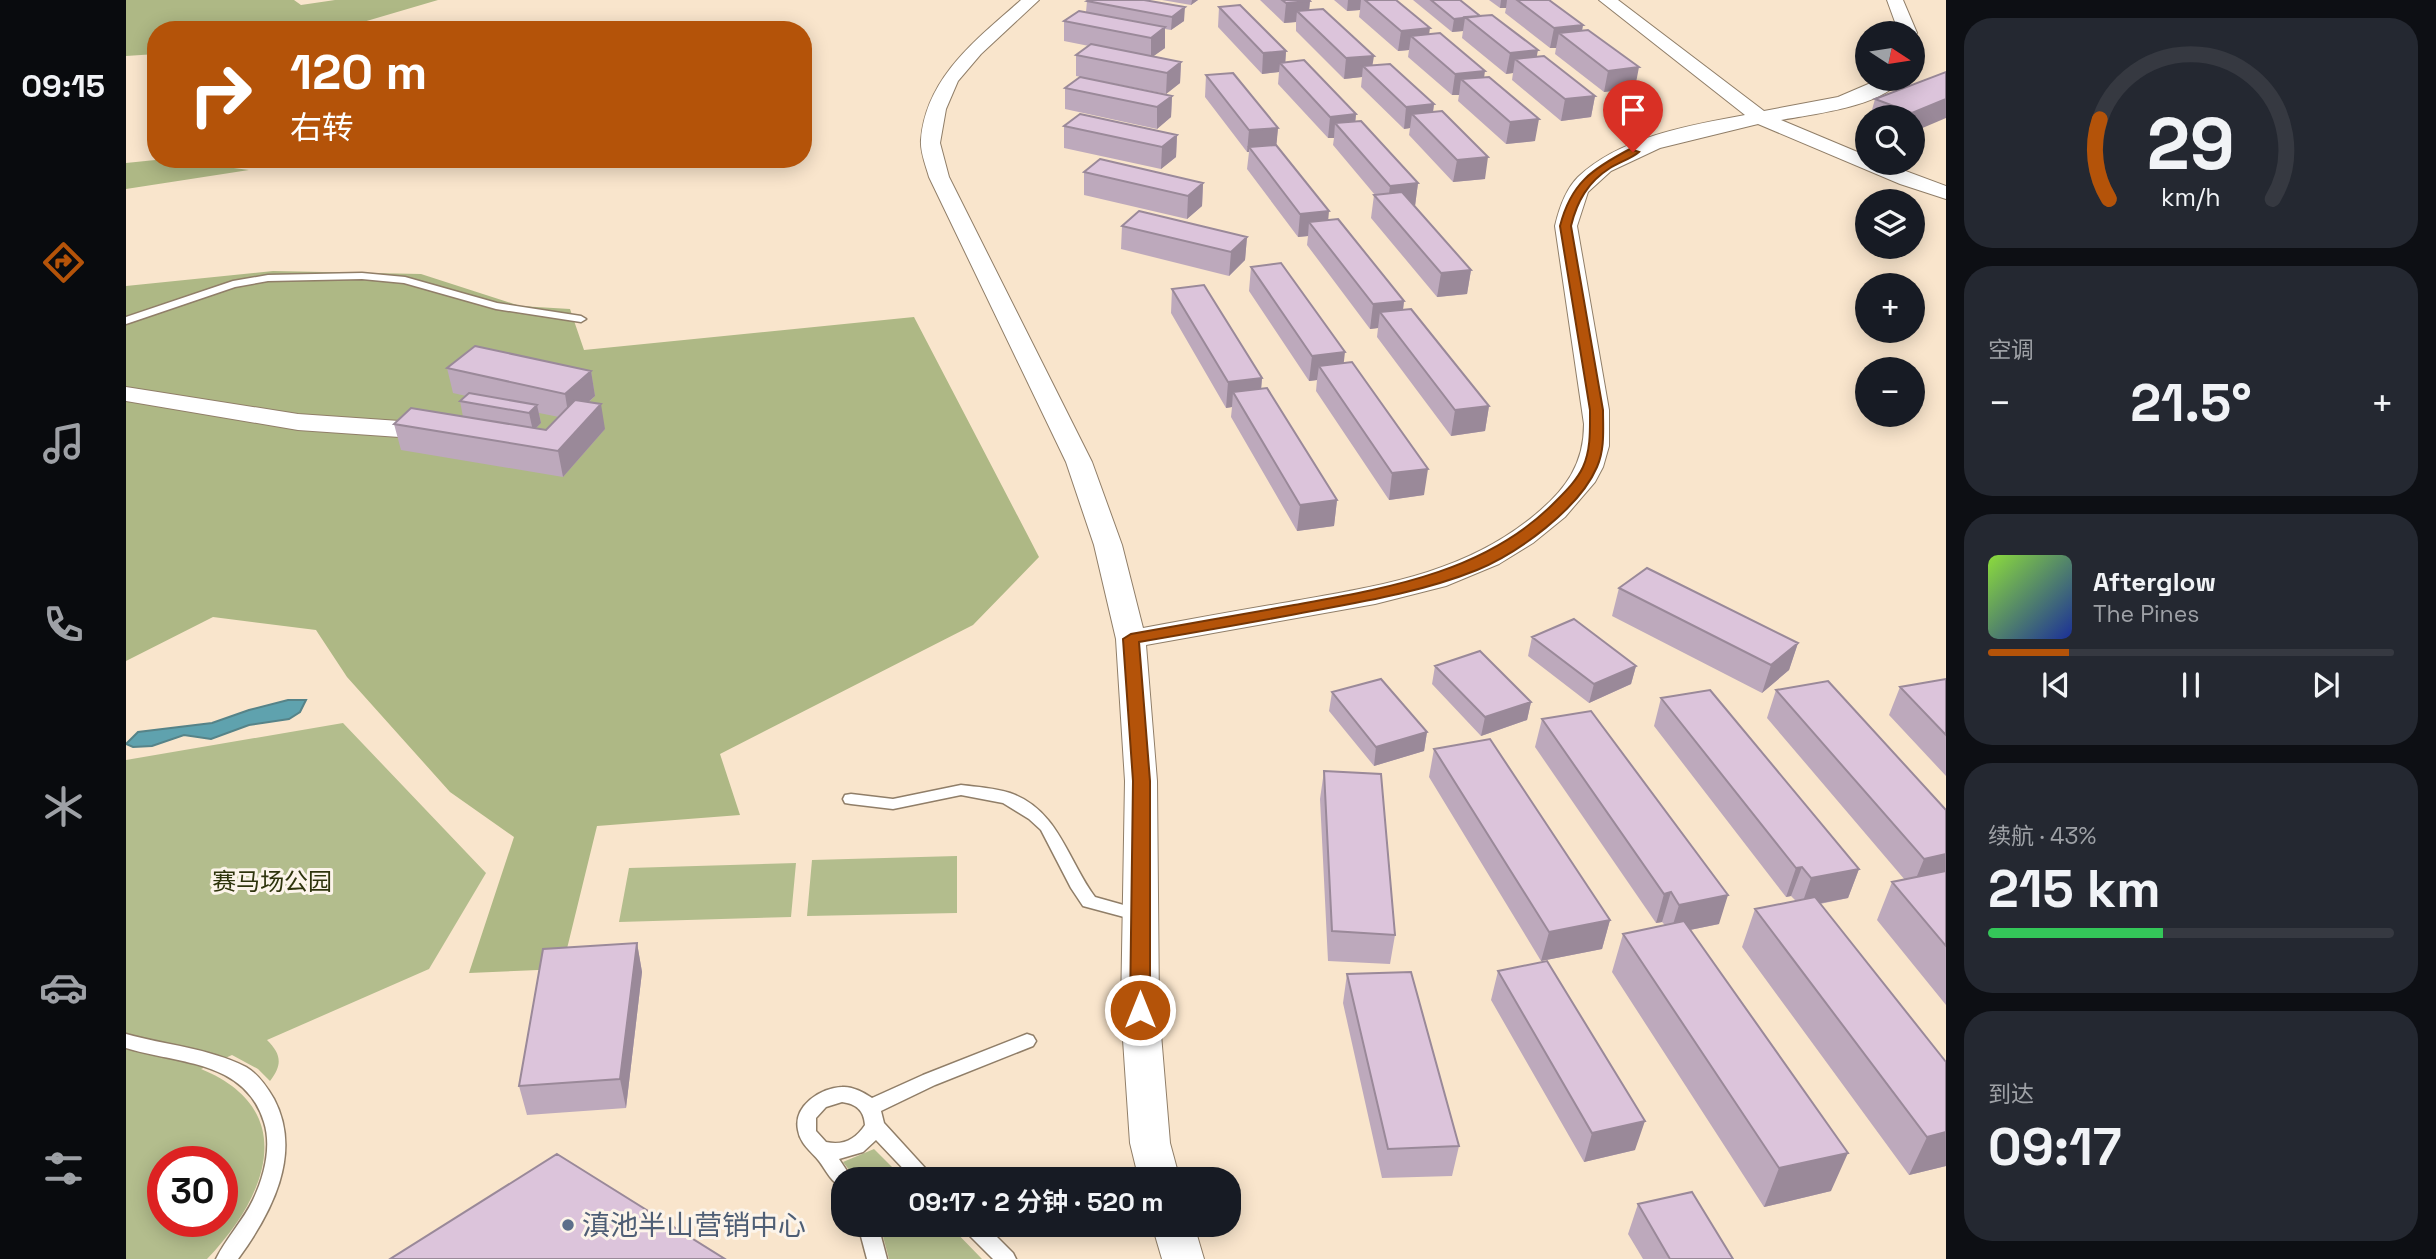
<!DOCTYPE html>
<html lang="zh">
<head>
<meta charset="utf-8">
<style>
  :root { --surface:#171b24; --page:#242831; --text:#f1f3f6; --muted:#9ea1a6; --line:#363941; --accent:#b45309 }
  body { margin:0; font-family:"Space Grotesk","Noto Sans SC",sans-serif; background:var(--page); color:var(--text); height:100vh; display:flex; flex-direction:column; font-size:26px; white-space:nowrap }
  * { box-sizing:border-box; margin:0 }
  p { font-size:23px; color:var(--muted) }
  .icon { flex:none; width:38px; height:38px; fill:none; stroke:currentColor; stroke-width:2; stroke-linecap:round; stroke-linejoin:round }
  .map { position:relative; flex:1; overflow:hidden }
  .drawer { display:flex; flex-direction:column; gap:18px; padding:18px; background:#0d0f14; width:490px }
  .drawer>* { flex:none }
  .hud { position:absolute; left:21px; top:21px; width:665px; height:147px; border-radius:28px; box-shadow:0 4px 18px #0003; background:#b45309; color:#fff; overflow:hidden }
  .needle { width:46px; rotate:102deg }
  .controls { position:absolute; left:1729px; top:21px; display:grid; gap:14px }
  .controls a { display:grid; place-items:center; width:70px; height:70px; border-radius:50%; background:var(--surface); box-shadow:0 4px 18px #0003; font-size:35px }
  .speed { position:absolute; left:21px; top:1146px; display:flex; gap:14px; font-size:35px; font-weight:700; text-align:center }
  .speed>* { display:grid; place-content:center; width:91px; height:91px; border-radius:50%; background:var(--surface); box-shadow:0 4px 18px #0003; line-height:1 }
  .speed .limit { border:10px solid #d22; background:#fff; color:#111 }
  .pin { position:absolute; display:grid; place-items:center; width:60px; height:60px; color:#fff; margin:-72px -30px; border-radius:50% 50% 50% 0; rotate:-45deg; box-shadow:0 0 7px #0007 }
  .pin .icon { rotate:45deg }
  .me { position:absolute; width:77px; margin:-38px; rotate:0deg; stroke-linejoin:round; filter:drop-shadow(0 0 5px #0008) }
  .turn { display:flex; align-items:center; gap:24px; height:147px; padding:0 28px; font-size:32px }
  .turn .icon { width:91px; height:91px; stroke-width:2.5 }
  .turn b { display:block; font-size:49px; line-height:60px }
  .big { font-size:52px; font-weight:600; line-height:1.1 }
  .drawer .card { flex:1; display:flex; flex-direction:column; justify-content:center; gap:10px; min-width:0; padding:0 24px; border-radius:28px; background:var(--page) }
  .drawer .dial { align-items:center; gap:0 }
  .dial svg { height:182px; overflow:visible; fill:none; stroke:var(--line); stroke-width:7; stroke-linecap:round; text-anchor:middle }
  .dial text { fill:var(--text); stroke:none }
  .song { display:flex; align-items:center; gap:21px }
  .cover { width:84px; height:84px; border-radius:10px; background:linear-gradient(135deg,hsl(90 70% 55%),hsl(230 70% 35%)) }
  .played { height:7px; border-radius:4px; background:linear-gradient(90deg,var(--accent) 20%,var(--line) 20%) }
  .keys { display:flex; justify-content:space-around; direction:ltr }
  .heat { display:flex; justify-content:space-between; align-items:center; font-size:38px; direction:ltr }
  .charge { height:10px; border-radius:5px; background:linear-gradient(90deg,#34c759 43%,var(--line) 0) }
  .trip { position:absolute; left:705px; top:1167px; width:410px; height:70px; border-radius:28px; background:var(--surface); box-shadow:0 4px 18px #0003; font-weight:600; line-height:70px; text-align:center }
  main { display:flex; flex:1; min-height:0 }
  .tab-bar { display:flex; flex-direction:column; width:126px; justify-content:space-around; align-items:center; background:#090b0e; color:var(--muted) }
  .tab-bar .icon { width:49px; height:49px }
  .tab-bar .current { color:var(--accent) }
  .tab-bar b { font-size:32px; color:var(--text) }
  .map>svg:first-child { display:block }
  .green { fill:#b3bd8d; fill-rule:evenodd }
  .forest { fill:#aeb885 }
  .water { fill:#5fa2ae; stroke:#568388; stroke-width:2 }
  .lines { fill:none; stroke-linecap:round; stroke-linejoin:round }
  .service-casing { stroke:#907e68; stroke-width:3 }
  .minor-casing { stroke:#907e68; stroke-width:2 }
  .service { fill:#fff; fill-rule:evenodd }
  .minor { fill:#fff; fill-rule:evenodd }
  .wall { fill:#bda9bc; fill-rule:evenodd }
  .shaded-wall { fill:#9a8999 }
  .building { fill:#dcc4db; stroke:#9a8999; stroke-width:2 }
  .route { fill:#b45309; stroke:#753606; stroke-width:2 }
  .service-dot { fill:#5c6f8a; stroke:#fcf4ea; stroke-width:2.5 }
  .labels { text-anchor:middle; dominant-baseline:central; stroke-width:6; stroke-linejoin:round; paint-order:stroke }
  .park-label { font-size:24px; fill:#2e340c; stroke:#fcf4ea }
  .near-service-label { font-size:28px; fill:#4e5e75; stroke:#fcf4ea; text-anchor:start }
</style>
</head>
<body>
<main>
<nav class="tab-bar">
<b>09:15</b>
<svg class="icon current" aria-label="directions" viewBox="0 0 24 24"><path d="M12 3l9 9-9 9-9-9zM9 14v-3h6M13 9l2 2-2 2"/></svg>
<svg class="icon" aria-label="music" viewBox="0 0 24 24"><path d="M9 18V5l10-2v13"/><circle cx="6" cy="18" r="3"/><circle cx="16" cy="16" r="3"/></svg>
<svg class="icon" aria-label="phone" viewBox="0 0 24 24"><path d="M5 4h4l2 5-3 2q2 4 5 5l2-3 5 2v4C11 20 4 13 5 4z"/></svg>
<svg class="icon" aria-label="climate" viewBox="0 0 24 24"><path d="M12 3v18M4 7l16 10M4 17L20 7"/></svg>
<svg class="icon" aria-label="car" viewBox="0 0 24 24"><path d="M5 17H2v-5l4-1 3-4h7l3 4 3 1v5h-3M9 17h6M6 11h13"/><circle cx="7" cy="17" r="2"/><circle cx="17" cy="17" r="2"/></svg>
<svg class="icon" aria-label="filters" viewBox="0 0 24 24"><path d="M4 7h16M4 17h16"/><circle cx="9" cy="7" r="2"/><circle cx="15" cy="17" r="2"/></svg>
</nav>
<div class="map">
<svg width="1820" height="1259" viewBox="0 0 1820 1259">
  <rect width="100%" height="100%" fill="#f9e5cc"/>
  <path class="green" d="M217 723 360 873 303 969 141 1040C155 1054 157 1064 144 1081L132 1069 106 1055 75 1069C175 1110 141 1197 81 1259H0V760ZM37 1162H96V1222H37Z
    M831 856V913L681 916 686 860Z
    M670 863 665 917 493 922 503 868Z
    M748 1149 778 1179H730L717 1162Z
    M754 1225H823L856 1259H763Z"/>
  <path class="forest" d="M0 0H168L175 5 209 0H312L210 30H30V54L0 56Z
    M39 159 123 170 0 189V163Z
    M147 271 295 274 394 306 444 309 458 350 788 317 913 557 847 625 594 754 614 815 471 826 436 969 343 973 388 837 324 792 221 677 190 630 87 617 0 661V286Z"/>
  <path class="water" d="M162 700H180L174 712 163 719 123 725 85 739 58 735 26 746 7 747 0 744 12 732 86 723 123 710Z"/>
  <g class="lines">
    <g class="service-casing">
      <path id="service" d="M236 273 279 277 371 303 455 316 460 319 455 322 370 309 278 283 236 279 142 281 109 287 0 324V317L107 281 142 275Z
        M835 785C851 787 869 788 884 793 932 809 942 861 969 897L1019 911 1021 915 1019 919 1013 921 957 906 945 888 915 830 903 819 877 803 835 795 767 809 725 804 719 803 717 799 719 795 725 794 767 799Z
        M0 1034C39 1045 83 1048 120 1067 132 1074 141 1087 148 1099 177 1154 145 1214 112 1259H90C100 1238 117 1221 127 1200 138 1177 146 1147 138 1122 119 1060 52 1064 0 1048Z
        M901 1034 907 1036 910 1041 907 1046 809 1085 755 1111 758 1123 810 1180H788L750 1140 737 1152 713 1159 727 1180H718V1188C706 1184 700 1170 693 1161 685 1151 674 1144 672 1130 667 1106 694 1088 716 1087 726 1086 739 1093 746 1098L797 1075ZM716 1102C730 1104 738 1110 739 1125 730 1139 717 1146 700 1142L690 1131V1118L700 1107Z
        M732 1225H752L761 1259H741Z
        M836 1225H859L887 1253 890 1259H867L839 1231Z"/>
    </g>
    <g class="minor-casing">
      <path id="minor" d="M895 0H913L855 54 832 81 820 109 814 143 823 177 966 462 996 545 1017 628C1066 619 1115 610 1163 602 1252 586 1339 574 1410 514 1440 489 1458 464 1458 424L1429 226C1433 209 1439 190 1452 177 1494 137 1564 125 1619 115L1473 0H1492L1638 111 1712 97 1754 79H1775C1756 107 1687 114 1655 120L1741 156V163H1758L1820 186V199L1774 184 1632 124 1534 148 1485 171 1462 192 1451 226 1483 410V446L1477 467 1469 482 1439 517 1407 543 1373 564 1320 586 1249 604 1020 645 1031 781 1033 1010 1044 1143 1054 1180H1013L1004 1143 995 1010 999 781 990 639 968 545 940 462 803 177C800 166 794 152 795 140 800 77 851 39 895 0Z
        M1761 0H1777L1791 33 1788 37 1787 33H1773Z
        M0 387 172 414 288 422 297 425 301 430 297 435 288 438 172 430 0 401Z
        M1026 1225H1068L1078 1259H1036Z"/>
    </g>
    <use href="#service" class="service"/>
    <use href="#minor" class="minor"/>
  </g>
  <path class="wall" d="M1018 0 1058 21 1045 30 1039 29V48L1027 56 1055 62 1054 83 1040 94 950 76V55L963 46 938 41V21L960 12 961 1Z
    M1036 0H1072L1065 5Z
    M1134 0H1183L1184 1 1183 10 1246 65 1308 104 1307 112 1359 179 1327 182 1283 135 1284 128 1278 129 1235 87 1236 77 1218 79 1170 31V22L1158 23Z
    M1208 0H1270L1303 34 1358 77 1409 141 1380 144 1332 101 1333 95H1326L1282 57 1283 50 1272 51 1233 17 1234 10 1221 11Z
    M1287 0H1334L1411 57 1469 96 1465 117 1435 121 1386 80 1387 73 1380 74 1336 38 1337 31 1326 32Z
    M1363 0H1423L1457 25 1456 31 1509 88 1478 92 1429 54 1430 48H1424L1379 13 1380 8H1374Z
    M1093 7 1160 51 1159 62 1230 114 1229 122 1292 183 1289 206 1345 270 1341 294 1311 297 1245 218 1248 195H1249L1207 145 1208 138H1202L1152 84 1153 72 1136 74 1092 27Z
    M1820 72 1787 117H1744L1749 99Z
    M1080 75 1152 128 1150 145 1202 220 1278 301 1277 310 1363 406 1359 431 1325 436 1251 337 1252 328 1244 329 1181 245 1182 236 1172 237 1121 169 1123 152H1121L1079 97Z
    M939 88 1046 96 1045 117 1031 129 939 109Z
    M938 126 1051 135 1050 157 1035 169 938 148Z
    M958 172 1077 183 1076 206 1061 219 958 195Z
    M996 226 1121 237 1119 260 1103 276 995 249Z
    M1125 267 1218 363 1298 495 1263 500 1190 391 1191 380 1183 381 1123 291Z
    M1046 289 1136 378 1135 388 1211 500 1208 526 1171 531 1105 417 1106 407 1100 408 1045 313Z
    M321 368 465 371 469 396 463 402 479 429 437 477 275 450 268 424 337 417 334 401 340 396 327 393ZM413 413 433 417 420 430 409 429 415 423Z
    M1493 588 1672 643 1663 670 1636 693 1486 616Z
    M1406 637 1510 666 1505 684 1463 703 1402 656Z
    M1309 666 1405 702 1401 720 1355 736 1306 684Z
    M1820 679V776L1763 715 1774 687Z
    M1650 690 1820 810V1005L1751 920 1766 882 1779 880 1641 718Z
    M1206 692 1301 732 1298 751 1248 766 1203 711Z
    M1535 698 1733 869 1722 898 1694 904 1820 1062V1166L1783 1175 1616 947 1629 909 1670 901 1665 896 1660 897 1528 726Z
    M1416 719 1593 924 1564 930 1705 1191 1638 1207 1486 972 1497 934 1539 925 1536 922 1530 923 1409 747Z
    M1308 749 1484 920 1476 949 1415 961 1303 777Z
    M1198 771 1269 935 1264 964 1202 961 1194 799Z
    M511 943 516 972 500 1108 401 1115 393 1086Z
    M1372 971 1509 1150 1458 1162 1365 1000Z
    M1221 974 1333 1146 1326 1176 1256 1178 1217 1003Z
    M1512 1204 1607 1259H1517L1502 1234Z"/>
  <path class="shaded-wall" d="M1066 0H1072L1065 5Z
    M1222 0H1235L1234 10 1221 11Z
    M1375 0H1381L1380 8H1374Z
    M1184 1 1182 21 1171 11 1170 22 1158 23 1160 3Z
    M1059 7 1058 21 1045 30 1046 17Z
    M1339 18 1337 31 1326 32 1328 19Z
    M1457 25 1453 45 1433 33 1430 48H1424L1428 28Z
    M1039 27V48L1025 58V38Z
    M1304 28 1301 49 1285 36 1283 50 1272 51 1275 31Z
    M1412 50 1408 71 1389 59 1387 73 1380 74 1384 53Z
    M1160 51 1159 68 1154 63 1153 72 1136 74 1137 53Z
    M1248 56 1245 74 1237 66 1236 77 1218 79 1220 58Z
    M1055 62 1054 83 1040 94 1041 73Z
    M1513 67 1509 88 1478 92 1482 71Z
    M1359 71 1356 92 1335 79 1333 95H1326L1329 74Z
    M1046 96 1045 117 1031 129V107Z
    M1469 96 1465 117 1435 121 1439 99Z
    M1820 99V118L1787 132V117H1785L1786 113Z
    M1308 104 1305 126 1286 114 1284 128 1278 129 1280 107Z
    M1230 114 1228 136 1209 123 1208 138H1202L1204 117Z
    M1413 119 1409 141 1380 144 1384 122Z
    M1152 128 1150 150 1123 147V152H1121L1123 130Z
    M1051 135 1050 157 1035 169 1036 147Z
    M1362 157 1359 179 1327 182 1331 160Z
    M1077 183 1076 206 1061 219 1062 196Z
    M1292 183 1289 206 1261 209 1264 186Z
    M1203 211 1201 234 1183 222 1182 236 1172 237 1174 214Z
    M1121 237 1119 260 1103 276 1105 252Z
    M1345 270 1341 294 1311 297 1315 273Z
    M1278 301 1275 325 1254 312 1252 328 1244 329 1247 304Z
    M1219 352 1216 378 1193 366 1191 380 1183 381 1186 356Z
    M465 371 469 396 443 419 439 394Z
    M1136 378 1134 403 1107 392 1106 407 1100 408 1102 382Z
    M475 404 479 429 437 477 432 451Z
    M411 405 415 423 407 431 403 413Z
    M1363 406 1359 431 1325 436 1329 410Z
    M1302 469 1298 495 1263 500 1266 473Z
    M1211 500 1208 526 1171 531 1174 505Z
    M1672 643 1663 670 1636 693 1645 665Z
    M1510 666 1505 684 1463 703 1468 684Z
    M1405 702 1401 720 1355 736 1359 717Z
    M1301 732 1298 751 1248 766 1250 747Z
    M1820 854V880L1786 888 1798 859Z
    M1676 867 1665 896 1660 897 1670 868Z
    M1733 869 1722 898 1675 907 1685 878Z
    M1545 892 1536 922 1530 923 1538 894Z
    M1602 895 1593 924 1544 934 1553 905Z
    M1484 920 1476 949 1415 961 1423 932Z
    M511 943 516 972 500 1108 494 1079Z
    M1519 1121 1509 1150 1458 1162 1466 1133Z
    M1820 1132V1166L1783 1175 1801 1137Z
    M1722 1153 1705 1191 1638 1207 1653 1168Z"/>
  <path class="building" d="M963 0H1018L1059 7 1046 17 961 1Z
    M1156 0H1183L1184 1 1160 3Z
    M1239 0H1270L1304 28 1275 31Z
    M1305 0H1334L1354 16 1328 19Z
    M1391 0H1423L1457 25 1428 28Z
    M1114 5 1160 51 1137 53 1093 7Z
    M1197 9 1248 56 1220 58 1171 11Z
    M953 11 1039 27 1025 38 938 21Z
    M1366 15 1412 50 1384 53 1339 17Z
    M1462 30 1513 67 1482 71 1433 33Z
    M1314 33 1359 71 1329 74 1285 36Z
    M965 44 1055 62 1041 73 950 55Z
    M1418 56 1469 96 1439 99 1389 59Z
    M1178 60 1230 114 1204 117 1154 63Z
    M1264 64 1308 104 1280 107 1237 66Z
    M1820 72V99L1786 113 1749 99Z
    M1107 73 1152 128 1123 130 1080 75Z
    M954 77 1046 96 1031 107 939 88Z
    M1363 77 1413 119 1384 122 1335 79Z
    M1316 111 1362 157 1331 160 1286 114Z
    M954 114 1051 135 1036 147 938 126Z
    M1235 121 1292 183 1264 186 1209 123Z
    M1150 145 1203 211 1174 214 1123 147Z
    M974 159 1077 183 1062 196 958 172Z
    M1276 192 1345 270 1315 273 1248 195Z
    M1013 211 1121 237 1105 252 996 226Z
    M1212 219 1278 301 1247 304 1183 222Z
    M1155 263 1219 352 1186 356 1125 267Z
    M1078 285 1136 378 1102 382 1046 289Z
    M1285 309 1363 406 1329 410 1254 312Z
    M349 346 465 371 439 394 321 368Z
    M1226 362 1302 469 1266 473 1193 366Z
    M1141 388 1211 500 1174 505 1107 392Z
    M343 393 411 405 403 413 334 401Z
    M449 400 475 404 432 451 268 424 285 408 420 430Z
    M1521 568 1672 643 1645 665 1493 588Z
    M1448 619 1510 666 1468 684 1406 637Z
    M1354 651 1405 702 1359 717 1309 666Z
    M1255 679 1301 732 1250 747 1206 692Z
    M1820 679V735L1774 687Z
    M1702 681 1820 810V854L1798 859 1650 690Z
    M1584 690 1733 869 1685 878 1676 867 1670 868 1535 698Z
    M1465 711 1602 895 1553 905 1545 892 1538 894 1416 719Z
    M1364 739 1484 920 1423 932 1308 749Z
    M1198 771 1255 774 1269 935 1206 931Z
    M1820 871V946L1766 882Z
    M1689 897 1820 1062V1132L1801 1137 1629 909Z
    M1558 921 1722 1153 1653 1168 1497 934Z
    M511 943 494 1079 393 1086 417 949Z
    M1421 961 1519 1121 1466 1133 1372 971Z
    M1285 972 1333 1146 1262 1149 1221 974Z
    M431 1154 599 1259H264Z
    M1566 1192 1607 1259H1544L1512 1204Z"/>
  <path class="route" d="M1504 149 1513 152C1505 159 1493 162 1484 168 1462 182 1451 201 1445 226L1477 410C1477 429 1479 449 1471 467 1453 509 1392 553 1351 570 1299 591 1241 601 1186 611 1129 622 1071 632 1013 642L1024 781V1010L1021 1015 1014 1018 1006 1015 1004 1010 1007 781 997 639 1005 634C1059 624 1114 615 1168 605 1262 588 1361 572 1430 501 1440 491 1451 480 1457 467 1465 449 1464 429 1464 410L1434 226C1445 183 1466 169 1504 149Z"/>
  <circle class="service-dot" cx="442" cy="1225" r="7"/>
  <g class="labels">
    <g class="park-label">
      <text x="146" y="881">赛马场公园</text>
    </g>
    <g class="near-service-label">
      <text x="456" y="1225">滇池半山营销中心</text>
    </g>
  </g>
</svg>
<div class="controls">
<a><svg class="needle" viewBox="-14 -14 28 28"><path d="M0-13l5 13h-10z" fill="#e53935"/><path d="M0 13l5-13h-10z" fill="#9ea1a6"/></svg></a>
<a><svg class="icon" aria-label="search" viewBox="0 0 24 24"><circle cx="10" cy="10" r="6"/><path d="M15 15l6 6"/></svg></a>
<a><svg class="icon" aria-label="layers" viewBox="0 0 24 24"><path d="M12 4l9 5-9 5-9-5zM3 14l9 5 9-5"/></svg></a>
<a>+</a>
<a>−</a>
</div>
<div class="speed"><div class="limit">30</div></div>
<div class="pin" style="left:1507px;top:152px;background:#d93025"><svg class="icon" aria-label="arrive" viewBox="0 0 24 24"><path d="M6 21V4h12l-3 4 3 4H6"/></svg></div>
<svg class="me" style="left:1014px;top:1010px" viewBox="-20 -20 40 40"><circle r="17" fill="#b45309" stroke="#fff" stroke-width="3"/><path d="M0-11L8 9 0 5-8 9z" fill="#fff"/></svg>
<div class="trip">09:17 · 2 分钟 · 520 m</div>
<div class="hud">
<div class="turn"><svg class="icon" aria-label="right" viewBox="0 0 24 24"><path d="M7 20v-9h11M14 6l5 5-5 5"/></svg><div><b>120 m</b>右转</div></div>
</div>
</div>
<section class="drawer">
<div class="card dial"><svg viewBox="0 0 100 80">
<path d="M14 69A42 42 0 1 1 86 69"/>
<path d="M14 69A42 42 0 0 1 10 34" stroke="#b45309"/>
<text x="50" y="56" font-size="32" font-weight="700">29</text>
<text x="50" y="72" font-size="11">km/h</text>
</svg></div>
<div class="card"><p>空调</p>
<div class="heat"><a>−</a><b class="big">21.5°</b><a>+</a></div>
</div>
<div class="card">
<div class="song"><i class="cover"></i><div><b>Afterglow</b><p>The Pines</p></div></div>
<div class="played"></div>
<div class="keys"><svg class="icon" aria-label="previous" viewBox="0 0 24 24"><path d="M18 5L8 12l10 7zM5 5v14"/></svg><svg class="icon" aria-label="pause" viewBox="0 0 24 24"><path d="M8 5v14M16 5v14"/></svg><svg class="icon" aria-label="next" viewBox="0 0 24 24"><path d="M6 5l10 7-10 7zM19 5v14"/></svg></div>
</div>
<div class="card"><p>续航 · 43%</p><b class="big">215 km</b><div class="charge"></div></div>
<div class="card"><p>到达</p><b class="big">09:17</b></div>
</section>
</main>
</body>
</html>
